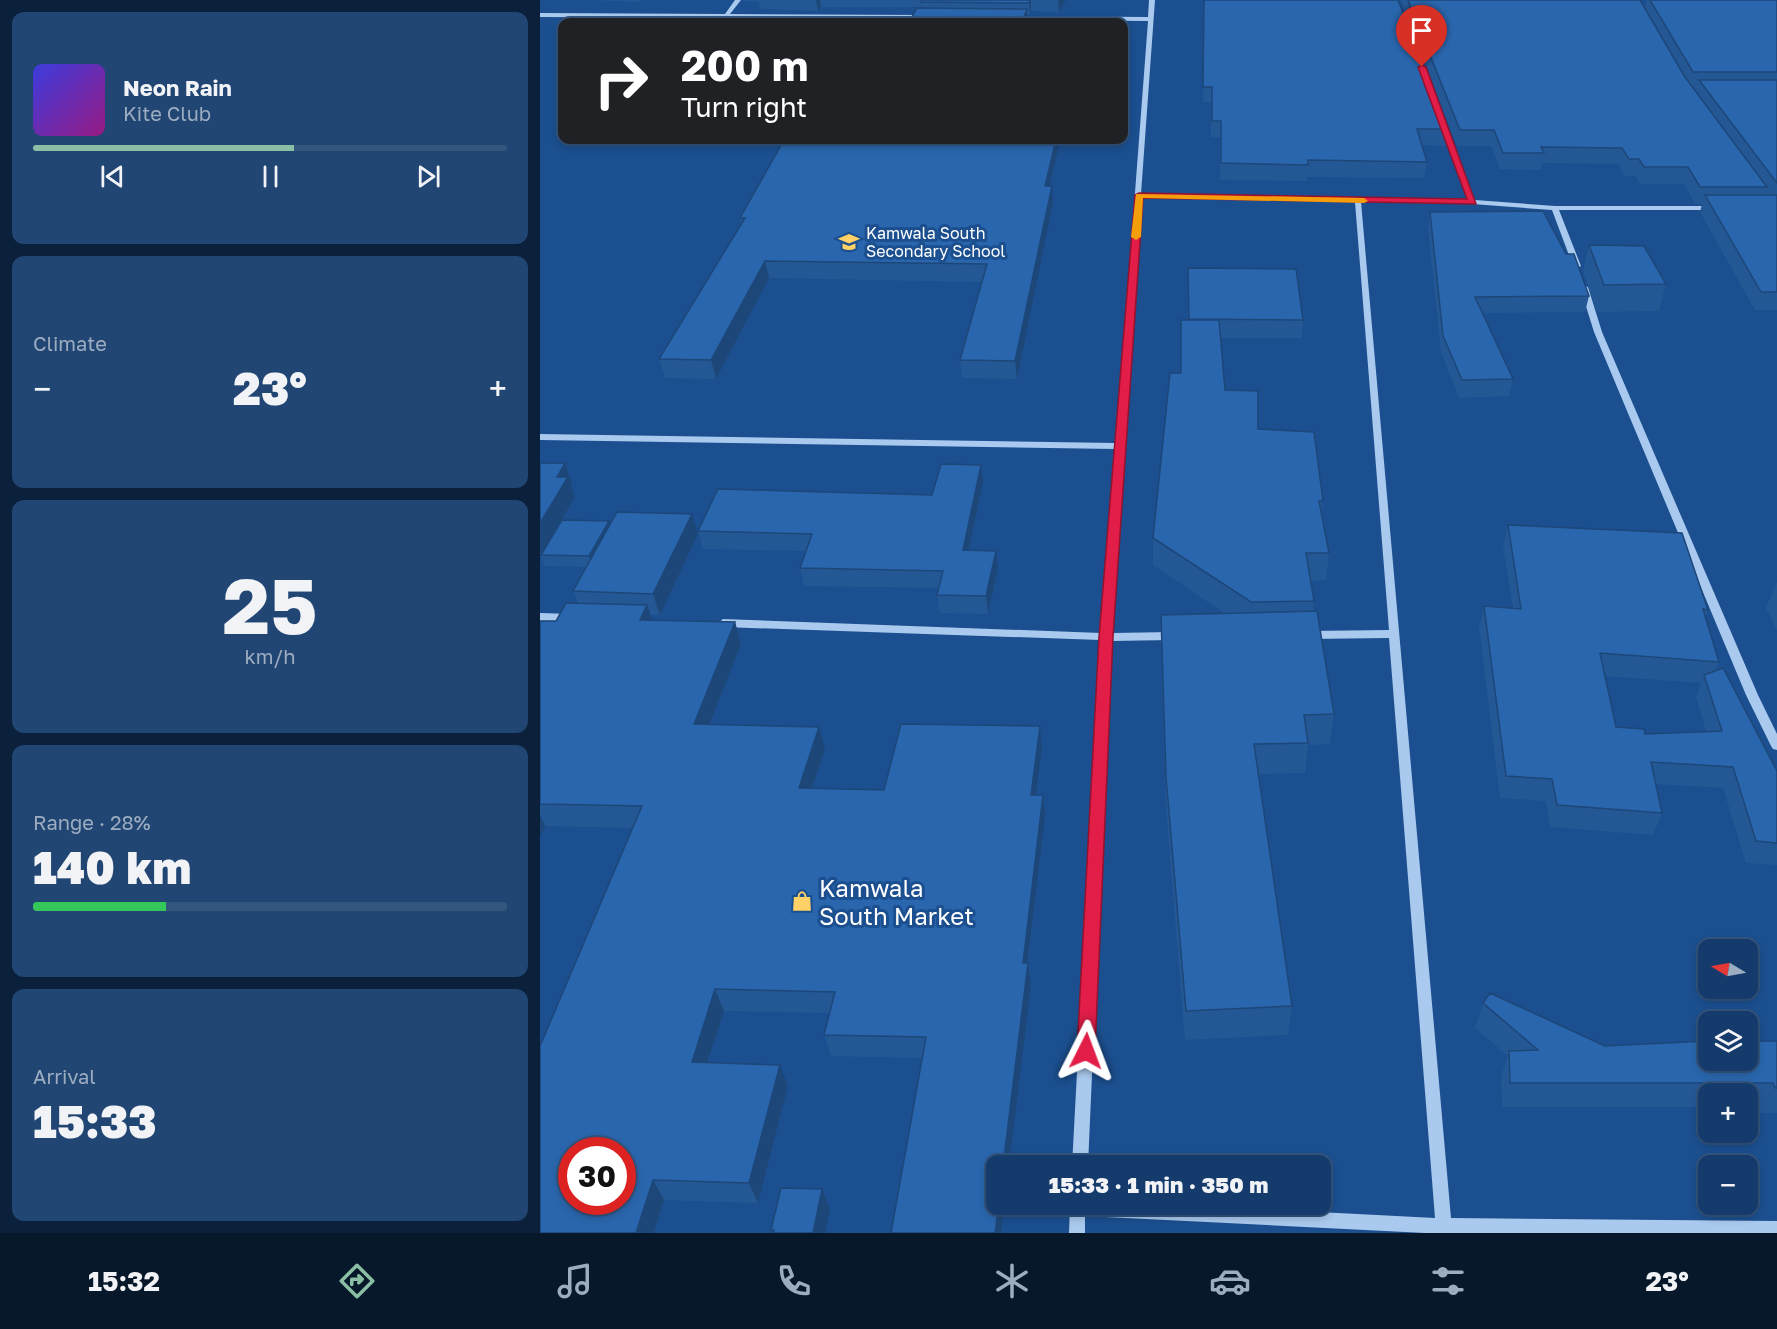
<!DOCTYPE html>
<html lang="en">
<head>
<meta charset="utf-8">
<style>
  :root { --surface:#143b6b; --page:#214673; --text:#f1f3f6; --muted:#9dadc1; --line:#33557e; --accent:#8abfa5 }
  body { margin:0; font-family:"Golos Text",sans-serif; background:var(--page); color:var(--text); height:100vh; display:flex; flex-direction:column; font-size:22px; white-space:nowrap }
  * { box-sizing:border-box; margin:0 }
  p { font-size:20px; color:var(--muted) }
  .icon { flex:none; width:33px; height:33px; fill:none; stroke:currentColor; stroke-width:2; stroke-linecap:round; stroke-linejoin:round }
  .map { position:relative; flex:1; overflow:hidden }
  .panel { display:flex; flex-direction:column; gap:12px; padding:12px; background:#0b203b; width:540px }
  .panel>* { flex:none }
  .top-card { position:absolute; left:18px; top:18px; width:570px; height:126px; border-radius:12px; box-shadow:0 3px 9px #0003,0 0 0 2px var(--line); background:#202124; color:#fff; overflow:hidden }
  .needle { width:39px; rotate:280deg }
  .buttons { position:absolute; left:1158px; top:939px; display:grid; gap:12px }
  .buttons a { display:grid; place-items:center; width:60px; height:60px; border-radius:12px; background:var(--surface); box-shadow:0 3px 9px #0003,0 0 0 2px var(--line); font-size:30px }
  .speed { position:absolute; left:18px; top:1137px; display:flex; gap:12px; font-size:30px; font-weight:700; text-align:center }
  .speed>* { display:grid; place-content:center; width:78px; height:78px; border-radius:50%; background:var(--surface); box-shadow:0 3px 9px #0003,0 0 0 2px var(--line); line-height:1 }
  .speed .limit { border:9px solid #d22; background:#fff; color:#111 }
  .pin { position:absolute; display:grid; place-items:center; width:51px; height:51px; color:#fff; margin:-62px -26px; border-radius:50% 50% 50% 0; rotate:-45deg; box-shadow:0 0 6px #0007 }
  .pin .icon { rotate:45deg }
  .me { position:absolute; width:66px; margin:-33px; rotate:3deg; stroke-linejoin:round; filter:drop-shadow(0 0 4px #0008) }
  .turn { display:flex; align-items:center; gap:21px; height:126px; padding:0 24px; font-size:27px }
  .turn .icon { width:78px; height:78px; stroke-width:2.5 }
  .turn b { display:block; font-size:42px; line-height:51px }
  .big { font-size:45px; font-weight:800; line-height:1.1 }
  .panel .tile { flex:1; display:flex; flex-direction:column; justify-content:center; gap:9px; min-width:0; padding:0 21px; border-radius:12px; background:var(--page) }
  .panel .dial { align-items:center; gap:0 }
  .dial b { font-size:78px; line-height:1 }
  .song { display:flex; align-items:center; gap:18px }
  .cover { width:72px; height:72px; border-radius:9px; background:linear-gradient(135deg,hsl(240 70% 55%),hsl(310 70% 35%)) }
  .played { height:6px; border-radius:3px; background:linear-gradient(90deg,var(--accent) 55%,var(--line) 55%) }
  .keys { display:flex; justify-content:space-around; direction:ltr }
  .heat { display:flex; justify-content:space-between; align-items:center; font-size:33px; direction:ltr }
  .charge { height:9px; border-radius:4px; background:linear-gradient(90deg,#34c759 28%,var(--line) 0) }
  .trip { position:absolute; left:446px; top:1155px; width:345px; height:60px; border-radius:12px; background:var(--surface); box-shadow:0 3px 9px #0003,0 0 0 2px var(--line); font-weight:800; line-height:60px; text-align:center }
  .menu { display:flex; height:96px; justify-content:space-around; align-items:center; background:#08182b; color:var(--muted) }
  .menu .icon { width:42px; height:42px }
  .menu .selected { color:var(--accent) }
  .menu b { font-size:27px; color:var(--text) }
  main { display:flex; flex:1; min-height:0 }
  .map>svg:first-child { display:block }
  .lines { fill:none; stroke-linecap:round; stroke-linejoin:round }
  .minor { fill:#a9c9ee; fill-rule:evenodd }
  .wall { fill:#245895; fill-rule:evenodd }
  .shaded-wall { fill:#1d4779 }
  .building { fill:#2a66ad; stroke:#1d4779; stroke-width:1.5; fill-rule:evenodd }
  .route { fill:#e11d48; stroke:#92132f; stroke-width:1.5 }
  .slow { fill:#f59e0b }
  .labels { text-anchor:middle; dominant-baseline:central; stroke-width:6; stroke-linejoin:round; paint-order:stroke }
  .far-poi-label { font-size:16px; fill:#fff; stroke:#1b4f8f; text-anchor:start }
  .near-poi-label { font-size:24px; fill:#fff; stroke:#1b4f8f; text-anchor:start }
</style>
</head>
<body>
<main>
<section class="panel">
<div class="tile">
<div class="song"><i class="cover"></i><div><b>Neon Rain</b><p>Kite Club</p></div></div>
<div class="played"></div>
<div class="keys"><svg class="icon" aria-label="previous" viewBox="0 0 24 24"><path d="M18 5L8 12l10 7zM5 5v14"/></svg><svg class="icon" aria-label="pause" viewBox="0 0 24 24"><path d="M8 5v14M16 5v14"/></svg><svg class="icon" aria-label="next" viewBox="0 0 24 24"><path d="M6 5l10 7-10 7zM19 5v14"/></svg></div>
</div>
<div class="tile"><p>Climate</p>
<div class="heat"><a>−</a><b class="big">23°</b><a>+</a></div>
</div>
<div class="tile dial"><b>25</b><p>km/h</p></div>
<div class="tile"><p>Range · 28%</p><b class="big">140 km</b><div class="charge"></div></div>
<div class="tile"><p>Arrival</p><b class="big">15:33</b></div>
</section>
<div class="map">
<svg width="1237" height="1233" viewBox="0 0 1237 1233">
  <rect width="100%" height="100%" fill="#1b4f8f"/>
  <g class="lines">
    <path class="minor" d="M195 0H201L190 14 384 15 387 17 384 19 0 17V13L185 14Z
      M609 0H615L601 194 928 200 900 123 903 121 906 123 935 200 1015 206H1174L1177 208 1174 210H1019L1041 266 1037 268 1033 266 1012 210 932 204 821 202 911 1218 1237 1221V1233H885L545 1216V1233H529L530 1204H627L895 1218 849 638 768 639 763 635 768 631 849 630 815 202 601 198 572 633 632 632 637 636 632 640 571 641 548 1166H532L560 640 183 627 178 623 183 619 561 633 575 449 0 440V434L576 443 608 21 474 20 471 18 474 16 608 17Z
      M1041 285 1048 287 1062 332 1218 695 1237 734V750L1233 749 1231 746 1206 695 1054 332 1040 287Z
      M0 613 30 614 35 618 30 622 0 621Z"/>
  </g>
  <path class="wall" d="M52 0H102L99 2Z
    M202 0H526L519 12 491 11 490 14H487V22L382 7H281L278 11 220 9 219 2 203 1Z
    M664 0 908 129 905 146 882 145 887 162 884 178 767 177V181L680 180V137H671V102H663Z
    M861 0H1100L1105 9 1107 0H1237V310H1215L1160 212 1162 204H1155L1144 184H1100L1095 176H1085L1078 164 1002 163 1001 170 960 169 951 146H917Z
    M244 140H520L510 186 513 203 477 379 422 378 420 360 442 282 229 278 176 379 125 378 119 359 201 224 200 218Z
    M890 212 1049 296 1045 312 943 313 973 379 969 396 919 398 901 352 888 228Z
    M1049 245 1126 284 1119 311 1057 312 1043 271Z
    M648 268 763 320 762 338H680L685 390 783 501 781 514 789 553 786 580 771 581 774 601 773 611 794 714 790 744 768 745 765 773 718 774 752 1006 748 1035 645 1040 626 808 621 645V615L686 614 613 565V538L641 373 648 320Z
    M0 463H25L32 483 31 486 35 497 22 520 69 521 70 524 158 534 120 615H110L112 620 195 622 201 644 170 724 285 749 272 789 344 790 500 726 502 748 496 795H503L505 817 488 963 491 984 456 1204H465L461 1233 382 1058 291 1056 284 1035 290 1013 184 1011 168 1063 240 1065 248 1086 218 1203 124 1200 114 1233H0L93 828 5 826 0 837V621H16L38 603 33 591 47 567 5 566 0 555Z
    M443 482 429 550 458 568 448 614 400 613 397 595 399 588 264 586 260 568 266 551 163 549 158 531 392 495Z
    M968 525 1168 610 1165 618 1179 662 1175 671 1237 771V865L1206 863 1183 788 1115 784 1122 813 1113 835 1010 827 1006 801 960 798 939 627 944 606 973 608 963 546ZM1064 676 1161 683 1156 697 1166 731 1105 734 1076 727Z
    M1237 582V630L1226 608Z
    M943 1003 1065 1046 1237 1041V1113H1220L1218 1107H1208V1094H1168V1107H962L961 1076 968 1056 935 1028Z"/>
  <path class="shaded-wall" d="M276 0H280L281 7 278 11Z
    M491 0V11L490 14 489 3Z
    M519 0H526L519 12 518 0Z
    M487 9V22H482Z
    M516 140H520L506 203 505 186Z
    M512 186 513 203 477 379 475 361Z
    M225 261 229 278 176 379 171 360Z
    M25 463 32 483 31 486 35 497 1 555 0 552V523L17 477Z
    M441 465 443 482 425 568 423 550Z
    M152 514 158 534 120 615 113 594Z
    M69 521 73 531 53 567 49 556Z
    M456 551 458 568 448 614 446 596Z
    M107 605 115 627 100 620Z
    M195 622 201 644 161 746 154 724Z
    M500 726 502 748 493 817 491 795Z
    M279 727 285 749 265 810 259 788Z
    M503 795 505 817 485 984 483 963Z
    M0 815 5 826 0 837Z
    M488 963 491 984 469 1166H463Z
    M175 989 184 1011 161 1083 152 1062Z
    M240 1065 248 1086 218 1203 209 1183Z
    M113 1180 124 1200 114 1233H96Z
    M282 1189 290 1209 285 1233H273Z
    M459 1204H465L461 1233H455Z"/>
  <path class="building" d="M382 0H490L489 3 381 2Z
    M664 0H858L908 129H877L887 162 768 160V165L681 163V121H672V87H663Z
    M868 0H1100L1145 77 1227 187H1160L1148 167H1104L1099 159H1089L1082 148 1001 147 1004 153H963L954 130H920Z
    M1110 0H1237V72H1153Z
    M377 8 487 9 482 22H369Z
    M1159 80H1237V183Z
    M244 140H516L505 186H512L475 361 420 360 447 264 225 261 171 360 119 359 205 218H200Z
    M1165 195H1237V292H1221Z
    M1003 211 1026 254H1034L1049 296 935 297 973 379 922 380 903 336 890 212Z
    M1049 245 1104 246 1126 284 1064 285Z
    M648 268 756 269 763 320 649 319Z
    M641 320H679L685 390 718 391V429L774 432 783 501H779L789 553H766L774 601 711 602 613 538 630 373H641Z
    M0 463H25L17 477H28L0 523Z
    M401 464 441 465 423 550 456 551 446 596 397 595 403 571 260 568 272 534 158 531 178 489 392 495Z
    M77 512 152 514 113 594 33 591Z
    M22 520 69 521 49 556 1 555Z
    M968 525 1142 533 1168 610 1163 609 1179 662 1060 653 1076 727 1104 729 1105 734 1182 731 1164 675 1183 668 1237 771V843L1216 841 1193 767 1111 762 1122 813 1017 805 1012 779 966 776 944 606 981 609Z
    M26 603 107 605 100 620 195 622 154 724 279 727 259 788 344 790 361 724 500 726 491 795H503L483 963H488L463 1166H456V1204H459L455 1233H351L386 1037 284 1035 295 992 175 989 152 1062 240 1065 209 1183 113 1180 96 1233H0V1046L102 806 0 804V621H16ZM32 1150H82V1202H32Z
    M777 611 794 714 764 715 768 743 714 744 752 1006 646 1011 626 777 621 615Z
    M950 993 1065 1046 1168 1041V1060H1208V1041H1237V1088H1235L1233 1083H970L969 1051 998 1050 943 1003Z
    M241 1188 282 1189 273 1233H234V1230H231Z"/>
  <path class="route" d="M882 65 886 67 936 204 603 198 573 637 555 1051 552 1057 546 1059 539 1057 537 1051 559 637 595 195 599 193 927 199 878 67Z"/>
  <path class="slow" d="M596 194 824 198 828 201 824 203 603 198 601 237 596 240 591 237Z"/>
  <defs>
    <g id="school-bare" transform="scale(1.62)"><path d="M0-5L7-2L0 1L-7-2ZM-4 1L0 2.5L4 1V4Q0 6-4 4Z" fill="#ffd166" stroke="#1b4f8f" stroke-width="2.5" paint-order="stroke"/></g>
    <g id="shop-bare" transform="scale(1.62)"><path d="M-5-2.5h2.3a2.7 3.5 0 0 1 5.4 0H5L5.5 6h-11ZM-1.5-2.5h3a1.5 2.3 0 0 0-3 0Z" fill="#ffd166" stroke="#1b4f8f" stroke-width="2.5" paint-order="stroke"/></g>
  </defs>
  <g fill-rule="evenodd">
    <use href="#school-bare" x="309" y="242"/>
    <use href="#shop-bare" x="262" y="901"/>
  </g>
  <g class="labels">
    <g class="far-poi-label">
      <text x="326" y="233">Kamwala South<tspan x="326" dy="18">Secondary School</tspan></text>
    </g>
    <g class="near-poi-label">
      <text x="279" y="887">Kamwala<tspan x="279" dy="28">South Market</tspan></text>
    </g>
  </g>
</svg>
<div class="buttons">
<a><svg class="needle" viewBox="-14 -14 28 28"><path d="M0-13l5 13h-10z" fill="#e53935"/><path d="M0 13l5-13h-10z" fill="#9dadc1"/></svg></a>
<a><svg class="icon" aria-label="layers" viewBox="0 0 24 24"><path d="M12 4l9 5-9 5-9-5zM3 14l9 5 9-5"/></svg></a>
<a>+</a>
<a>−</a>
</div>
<div class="speed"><div class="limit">30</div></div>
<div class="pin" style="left:882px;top:67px;background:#d93025"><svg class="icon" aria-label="arrive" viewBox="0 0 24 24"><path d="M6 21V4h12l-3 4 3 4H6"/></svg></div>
<svg class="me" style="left:546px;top:1051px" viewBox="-20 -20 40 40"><path d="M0-17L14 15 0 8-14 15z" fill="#e11d48" stroke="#fff" stroke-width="4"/></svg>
<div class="trip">15:33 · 1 min · 350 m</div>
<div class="top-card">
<div class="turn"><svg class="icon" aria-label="right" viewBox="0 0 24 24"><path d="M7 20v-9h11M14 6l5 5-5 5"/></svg><div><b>200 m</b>Turn right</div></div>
</div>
</div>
</main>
<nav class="menu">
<b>15:32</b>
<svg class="icon selected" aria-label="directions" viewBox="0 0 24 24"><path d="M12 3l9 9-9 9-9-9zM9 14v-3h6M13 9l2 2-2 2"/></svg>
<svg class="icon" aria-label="music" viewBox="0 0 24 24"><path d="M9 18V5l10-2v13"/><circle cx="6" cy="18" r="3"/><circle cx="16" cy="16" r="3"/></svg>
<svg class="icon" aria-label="phone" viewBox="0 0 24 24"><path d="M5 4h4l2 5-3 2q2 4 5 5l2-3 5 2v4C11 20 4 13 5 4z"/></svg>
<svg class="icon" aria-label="climate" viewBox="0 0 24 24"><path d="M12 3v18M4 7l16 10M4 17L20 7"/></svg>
<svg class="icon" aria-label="car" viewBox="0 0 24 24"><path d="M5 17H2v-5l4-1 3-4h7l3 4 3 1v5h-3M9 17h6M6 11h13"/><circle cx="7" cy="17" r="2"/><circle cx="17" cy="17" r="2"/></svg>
<svg class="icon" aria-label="filters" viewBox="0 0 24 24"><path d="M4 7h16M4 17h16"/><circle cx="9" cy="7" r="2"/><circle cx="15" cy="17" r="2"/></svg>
<b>23°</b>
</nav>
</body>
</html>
